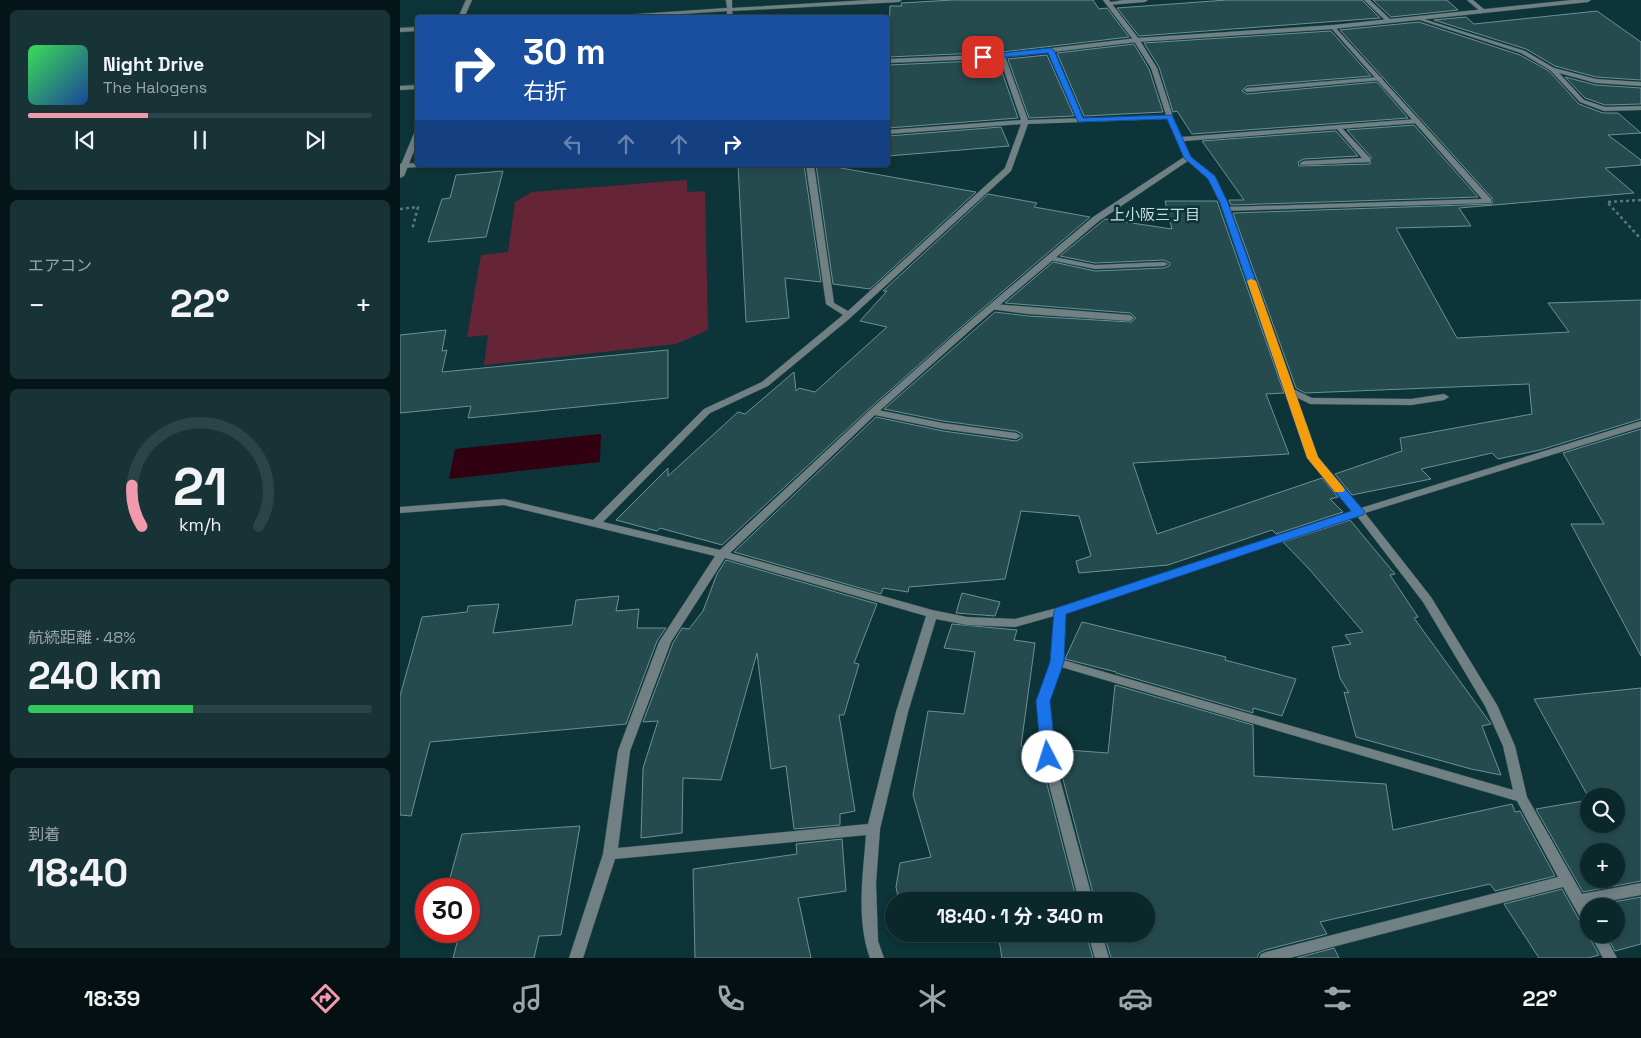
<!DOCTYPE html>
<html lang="ja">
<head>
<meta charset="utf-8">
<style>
  :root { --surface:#0a272a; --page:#183336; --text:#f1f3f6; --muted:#99a5a8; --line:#2a4447; --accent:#f29aad }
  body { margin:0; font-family:"Space Grotesk","Noto Sans JP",sans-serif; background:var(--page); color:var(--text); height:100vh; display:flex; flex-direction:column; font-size:19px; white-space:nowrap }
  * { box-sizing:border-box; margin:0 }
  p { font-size:16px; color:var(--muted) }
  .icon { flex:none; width:28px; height:28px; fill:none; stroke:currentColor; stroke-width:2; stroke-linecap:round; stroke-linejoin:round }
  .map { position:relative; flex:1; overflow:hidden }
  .panel { display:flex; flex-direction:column; gap:10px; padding:10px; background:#061517; width:400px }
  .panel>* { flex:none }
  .banner { position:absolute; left:15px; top:15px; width:475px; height:152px; border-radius:5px; box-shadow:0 2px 8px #0003,0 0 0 1px var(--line); background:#1a4fa0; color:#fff; overflow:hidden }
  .buttons { position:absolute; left:1180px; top:788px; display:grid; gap:10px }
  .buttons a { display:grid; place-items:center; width:45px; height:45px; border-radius:50%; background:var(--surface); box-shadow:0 2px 8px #0003,0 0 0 1px var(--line); font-size:25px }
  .speed { position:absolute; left:15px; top:878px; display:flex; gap:10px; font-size:25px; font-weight:700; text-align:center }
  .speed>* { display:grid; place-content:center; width:65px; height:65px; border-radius:50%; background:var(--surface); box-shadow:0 2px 8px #0003,0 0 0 1px var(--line); line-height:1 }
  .speed .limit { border:8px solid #d22; background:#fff; color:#111 }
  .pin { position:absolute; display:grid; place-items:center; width:42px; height:42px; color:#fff; margin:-21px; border-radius:10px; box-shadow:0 2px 8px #0006 }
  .me { position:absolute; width:55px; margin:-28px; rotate:355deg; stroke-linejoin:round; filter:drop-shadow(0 0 4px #0008) }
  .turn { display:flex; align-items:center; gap:18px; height:105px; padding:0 25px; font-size:22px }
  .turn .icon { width:65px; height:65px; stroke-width:2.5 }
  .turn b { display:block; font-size:35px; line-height:42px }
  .lanes { display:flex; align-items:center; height:48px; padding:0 25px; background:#0003; justify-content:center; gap:25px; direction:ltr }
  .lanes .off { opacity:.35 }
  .big { font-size:38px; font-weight:700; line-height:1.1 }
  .panel .widget { flex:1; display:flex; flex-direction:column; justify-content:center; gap:8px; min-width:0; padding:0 18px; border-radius:8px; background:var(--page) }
  .panel .dial { align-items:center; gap:0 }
  .dial svg { height:130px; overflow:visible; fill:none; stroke:var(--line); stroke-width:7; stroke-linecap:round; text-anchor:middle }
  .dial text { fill:var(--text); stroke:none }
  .song { display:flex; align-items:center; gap:15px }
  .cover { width:60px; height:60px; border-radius:8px; background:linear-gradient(135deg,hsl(130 70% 55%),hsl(220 70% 35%)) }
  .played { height:5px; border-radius:2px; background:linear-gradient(90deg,var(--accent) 35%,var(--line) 35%) }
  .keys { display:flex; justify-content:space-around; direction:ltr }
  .heat { display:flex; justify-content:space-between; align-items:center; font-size:28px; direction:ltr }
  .charge { height:8px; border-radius:4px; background:linear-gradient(90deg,#34c759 48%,var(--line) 0) }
  .trip { position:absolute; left:485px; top:892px; width:270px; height:50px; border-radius:25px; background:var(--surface); box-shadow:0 2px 8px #0003,0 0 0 1px var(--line); font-weight:700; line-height:50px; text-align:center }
  .tabs { display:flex; height:80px; justify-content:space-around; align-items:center; background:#041011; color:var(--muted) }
  .tabs .icon { width:35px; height:35px }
  .tabs .current { color:var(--accent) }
  .tabs b { font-size:22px; color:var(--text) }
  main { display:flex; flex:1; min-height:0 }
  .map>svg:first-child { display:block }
  .green { fill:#662537 }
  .water { fill:#310111 }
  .building { fill:#264b4f; stroke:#6b9196; fill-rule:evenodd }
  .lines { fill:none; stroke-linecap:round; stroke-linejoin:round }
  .service-casing { stroke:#2f5357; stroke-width:1 }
  .minor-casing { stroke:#2f5357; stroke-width:1 }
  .tertiary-casing { stroke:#2f5357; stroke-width:1 }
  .path { stroke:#5a797d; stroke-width:2.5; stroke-dasharray:3 3; stroke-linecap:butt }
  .service { fill:#718183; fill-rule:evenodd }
  .minor { fill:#718183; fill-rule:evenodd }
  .tertiary { fill:#718183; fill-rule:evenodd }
  .route { fill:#1a73e8; stroke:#114b97 }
  .slow { fill:#f59e0b }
  .labels { text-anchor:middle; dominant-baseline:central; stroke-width:5; stroke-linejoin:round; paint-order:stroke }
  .far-neighbourhood-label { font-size:15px; fill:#cbdfe2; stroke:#0d3438 }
</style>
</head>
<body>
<main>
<section class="panel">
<div class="widget">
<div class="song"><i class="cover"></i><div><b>Night Drive</b><p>The Halogens</p></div></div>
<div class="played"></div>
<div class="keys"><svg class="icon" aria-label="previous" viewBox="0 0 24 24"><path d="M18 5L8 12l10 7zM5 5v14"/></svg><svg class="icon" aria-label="pause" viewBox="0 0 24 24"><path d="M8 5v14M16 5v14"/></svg><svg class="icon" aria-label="next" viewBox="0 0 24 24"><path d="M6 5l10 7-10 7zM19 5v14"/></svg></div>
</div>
<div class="widget"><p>エアコン</p>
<div class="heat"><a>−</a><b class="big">22°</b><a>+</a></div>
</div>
<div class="widget dial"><svg viewBox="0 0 100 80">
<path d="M14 69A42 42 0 1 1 86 69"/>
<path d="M14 69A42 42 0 0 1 8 44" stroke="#f29aad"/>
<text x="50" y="56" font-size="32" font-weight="700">21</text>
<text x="50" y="72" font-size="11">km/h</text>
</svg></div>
<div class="widget"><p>航続距離 · 48%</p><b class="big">240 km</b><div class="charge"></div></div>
<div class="widget"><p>到着</p><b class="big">18:40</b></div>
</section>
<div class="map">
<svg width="1241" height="958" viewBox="0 0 1241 958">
  <rect width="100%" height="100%" fill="#0d3438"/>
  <path class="green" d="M287 180V192L305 191 308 330 276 344 84 365 88 335 67 337 81 255 108 252 115 202 132 192Z"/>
  <path class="water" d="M201 434 200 462 49 479 55 449Z"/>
  <path class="building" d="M553 0H693L699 9 707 8 729 37 602 52 488 57 490 6H502L501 3Z
    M827 0H962L980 18 739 36 717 8Z
    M973 0H1047L1058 10 991 17Z
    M1197 11 1241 42V80L1196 77 1155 66 1126 49 1034 20 1066 17 1074 24Z
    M1019 22 1120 55 1149 71 1179 104 1203 113H1218L1241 133 1208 135 1241 160V165L1205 168 1234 193 1059 208 1071 226 996 228 1057 338 1169 332 1148 303 1241 300V419L1140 450 1098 459 1092 453 1021 469 1031 479 952 495 935 474 1002 451 1000 438 1132 414 1129 384 905 393 896 388 833 213 1092 204V198L940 30Z
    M931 31 971 76 847 86 842 91 847 94 977 82 1008 118 792 134 777 111 773 112 759 67 744 43Z
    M734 44 749 69 763 112 684 116 657 53Z
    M647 55 674 116 629 118 608 59Z
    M598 60 618 118 488 128V65Z
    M1165 77 1196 85 1241 88V104L1205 105 1185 98Z
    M1014 125 1078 197 831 205 829 200H844L802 141 936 131 958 156 904 159 898 162 899 166 970 164 971 157 947 130Z
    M601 127 609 146 488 156V136Z
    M338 165H404L421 282 385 278 389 318 346 322Z
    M416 165H424L576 192 470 289 433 284Z
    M103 171 86 237 28 242 42 199 50 198 56 175Z
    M588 194 637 203 634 207 690 217 568 321 469 409 322 545 260 528 257 531 216 520 268 468V476L338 412 345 414 394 372 396 391 399 388 415 392 487 327 460 321 487 291H483Z
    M765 201H817L884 393 866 394 889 454 733 463 757 534 922 478 938 497 930 499 943 512 876 534 872 530 768 565 679 573 676 561 691 556 679 516 621 511 605 579 509 587 508 592 483 588 481 594 334 552 476 417 543 431 616 441 622 438V434L616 431 543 421 484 409 595 312 628 316 731 322 736 318 730 313 605 303 653 262 695 271 764 268 769 266 770 263 764 260 695 263 660 256 705 219 772 229Z
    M46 330 42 351 47 350 42 372 268 350V398L68 418 71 406 0 413V335Z
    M1241 429V656L1171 524H1204L1163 453Z
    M950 520 995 574 990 575 1018 617 1014 618 1091 724 1082 726 1101 775 1071 769 956 737 944 692 949 693 940 678 932 647 951 644 945 635 963 632 910 570 883 542Z
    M326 560 477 604 454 663 459 664 444 715H439L455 811 440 814V825L394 829 386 766 371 769 357 653 321 780 283 778 282 833 241 838 243 768 258 721 243 722 273 643 282 628 289 629 303 611 317 574Z
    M562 593 600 602 595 616 556 613Z
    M219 596 216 611 239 609 237 628H266L257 641 226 724 30 742 11 816 0 815V696L22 617 67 612 68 606 99 604 93 633 172 625 176 600Z
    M682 622 826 657 825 660 896 679 882 716 853 708V713L716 673V672L665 659Z
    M552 624 617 630 614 640 635 643 621 746 639 747 640 757 677 901H499L496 887 500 863 531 857 513 795 528 711 564 714 575 652 544 648Z
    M715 685 853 725 854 776 986 784 993 830 1112 804 1115 812 1120 811 1155 876 1095 891 1090 884 920 922 927 934 865 950 859 953 857 958H711L704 934H746V901H695L655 749 708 753Z
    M1241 688V881L1183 892 1136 809 1189 800V824H1216V796H1189V798L1134 699ZM1189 851H1216V879H1189Z
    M180 826 161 935 139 936 134 958H53L60 931H69V898L71 889H47L62 834Z
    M442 839 446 891 398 898 411 958H295L293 869 397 854 396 844Z
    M1162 889 1182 925 1189 928 1188 935 1199 955 1188 958H1139L1104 904Z
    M1241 897V944L1215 951 1206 934H1216V906H1191Z
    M598 934H686L693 958H602Z
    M934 948 939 958H897Z"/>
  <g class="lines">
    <g class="service-casing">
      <path id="service" d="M724 0H748L745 2 708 5 705 3Z
        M933 25 1091 199V203L823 211 822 209 826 207 1082 199 931 28V26Z
        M650 48 653 50 684 120 683 121 678 120 647 50Z
        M938 125 940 126 970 158V162L901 165 900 163 904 161 962 158 936 128V126Z
        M650 256 695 265 764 262 768 264 764 266 695 269 650 260Z
        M593 304 730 315 734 318 730 321 628 314 590 309 589 307Z
        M889 387 912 398 1011 399 1044 394 1049 397 1044 400 1011 405 910 404 886 392 884 390 886 388Z
        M473 409 543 423 616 433 621 436 616 439 543 429 470 414 468 412Z"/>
    </g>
    <g class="minor-casing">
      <path id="minor" d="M326 0H332V8L469 0H502L499 2 332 11 333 18H327V11L220 18H178L327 8Z
        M703 0H709L739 39 757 68 773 117 782 137 1017 119 1020 121 1017 123 784 141 791 157 815 176 828 203 918 457 961 508 1241 421V427L965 513 1031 597 1097 705 1115 746 1127 797 1182 894 1241 883V895L1188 905 1189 926 1184 924 1163 887 890 958H859L861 954 866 952 1158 877 1117 801 661 667 649 701 654 757 693 901H679L642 757 637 701 651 662 654 616 615 627 567 625 536 619 508 712 480 829 476 883 478 941 484 958H470C456 920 463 875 466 835L215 859 183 958H169L203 854 218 751 259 642 315 556 104 505 0 513V507L104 499 193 520 304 409 362 382 443 315 426 304 406 165H414L434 303 448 311 605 168 621 124 488 134V130L621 120 599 56 600 55 605 56 628 120 766 115 751 68 734 41ZM768 119 784 157 693 217 569 322 470 410 320 550 203 522 310 413 368 386 449 319 611 171 628 124ZM788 161 809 179 820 203 908 458 952 511 657 608 615 619 567 617 532 610 330 553 476 414 575 326 699 221ZM957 516 1023 602 1085 706 1103 746 1113 790 663 660 665 613ZM325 558 526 616 496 712 468 824 218 848 230 751 271 642Z
        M964 0H970L991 20V22H987Z
        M1067 0H1073L1086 11 1081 12Z
        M1017 17 1125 51 1154 68 1196 79 1241 82V86L1196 83 1159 73 1184 100 1205 107 1241 106V110L1204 111 1180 102 1150 70 1121 53 1017 19Z
        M18 27V31L0 32V28Z
        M980 77 982 78V80L847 92 844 90 847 88Z
        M18 163V165H23L19 167 0 168V164Z
        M688 934H702L709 958H695Z
        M1190 934H1204L1217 958H1203Z"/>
    </g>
    <g class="tertiary-casing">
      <path id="tertiary" d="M66 0H72L64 18H58Z
        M1172 0H1191L1188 2 933 29 737 42 602 58 488 63V59L602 54 737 38 933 25Z
        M18 85V89L0 90V86Z
        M18 129V141L4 176 0 178V167L15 131Z"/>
    </g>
    <path class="path" d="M1241 200 1207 202 1241 239
      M0 209 18 207 12 230"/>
    <use href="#service" class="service"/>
    <use href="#minor" class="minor"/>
    <use href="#tertiary" class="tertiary"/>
  </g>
  <path class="route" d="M650 48 654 50 683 118 772 115 791 157 815 176 828 203 918 457 965 512 963 515 666 614 664 662 650 701 656 757 653 761 648 763 643 761 641 757 636 701 650 662 654 611 656 608 951 511 907 458 820 203 808 179 784 158 767 119 678 122 648 53 583 59 579 57 583 55Z"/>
  <path class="slow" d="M851 279 856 281 918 457 943 487 945 490 943 492H935L907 458 847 281Z"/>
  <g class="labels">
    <g class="far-neighbourhood-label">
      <text x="755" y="214">上小阪三丁目</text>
    </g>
  </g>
</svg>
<div class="buttons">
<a><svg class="icon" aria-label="search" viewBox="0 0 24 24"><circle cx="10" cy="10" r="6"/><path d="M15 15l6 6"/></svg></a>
<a>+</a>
<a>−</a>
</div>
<div class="speed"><div class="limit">30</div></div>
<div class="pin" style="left:583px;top:57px;background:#d93025"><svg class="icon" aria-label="arrive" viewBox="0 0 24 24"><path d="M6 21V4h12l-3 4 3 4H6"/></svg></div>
<svg class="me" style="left:648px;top:757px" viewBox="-20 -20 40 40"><circle r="19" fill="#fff"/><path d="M0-13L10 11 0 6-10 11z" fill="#1a73e8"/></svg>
<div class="trip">18:40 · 1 分 · 340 m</div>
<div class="banner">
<div class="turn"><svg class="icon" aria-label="right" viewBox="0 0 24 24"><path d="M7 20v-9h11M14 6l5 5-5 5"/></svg><div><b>30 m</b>右折</div></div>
<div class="lanes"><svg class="icon off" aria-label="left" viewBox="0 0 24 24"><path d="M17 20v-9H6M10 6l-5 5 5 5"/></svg><svg class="icon off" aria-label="ahead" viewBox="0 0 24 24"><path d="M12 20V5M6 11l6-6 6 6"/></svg><svg class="icon off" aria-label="ahead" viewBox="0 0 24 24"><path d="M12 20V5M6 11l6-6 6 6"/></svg><svg class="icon" aria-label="right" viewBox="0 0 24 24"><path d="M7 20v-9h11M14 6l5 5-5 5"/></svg></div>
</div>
</div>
</main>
<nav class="tabs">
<b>18:39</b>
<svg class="icon current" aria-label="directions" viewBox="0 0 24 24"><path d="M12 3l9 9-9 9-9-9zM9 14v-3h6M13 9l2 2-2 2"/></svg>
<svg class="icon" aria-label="music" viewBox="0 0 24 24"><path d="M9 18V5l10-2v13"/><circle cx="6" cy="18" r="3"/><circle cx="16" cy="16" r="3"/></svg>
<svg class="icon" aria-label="phone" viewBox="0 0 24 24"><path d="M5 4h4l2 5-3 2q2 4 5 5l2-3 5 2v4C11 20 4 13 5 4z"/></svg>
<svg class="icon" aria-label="climate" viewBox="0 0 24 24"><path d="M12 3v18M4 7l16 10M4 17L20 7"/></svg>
<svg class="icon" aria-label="car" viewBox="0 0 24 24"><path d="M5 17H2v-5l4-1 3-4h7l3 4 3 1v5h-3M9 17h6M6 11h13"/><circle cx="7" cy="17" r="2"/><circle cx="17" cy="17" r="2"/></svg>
<svg class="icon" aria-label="filters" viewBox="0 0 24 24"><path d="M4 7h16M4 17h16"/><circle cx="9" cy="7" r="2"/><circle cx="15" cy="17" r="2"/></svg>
<b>22°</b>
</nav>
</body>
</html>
